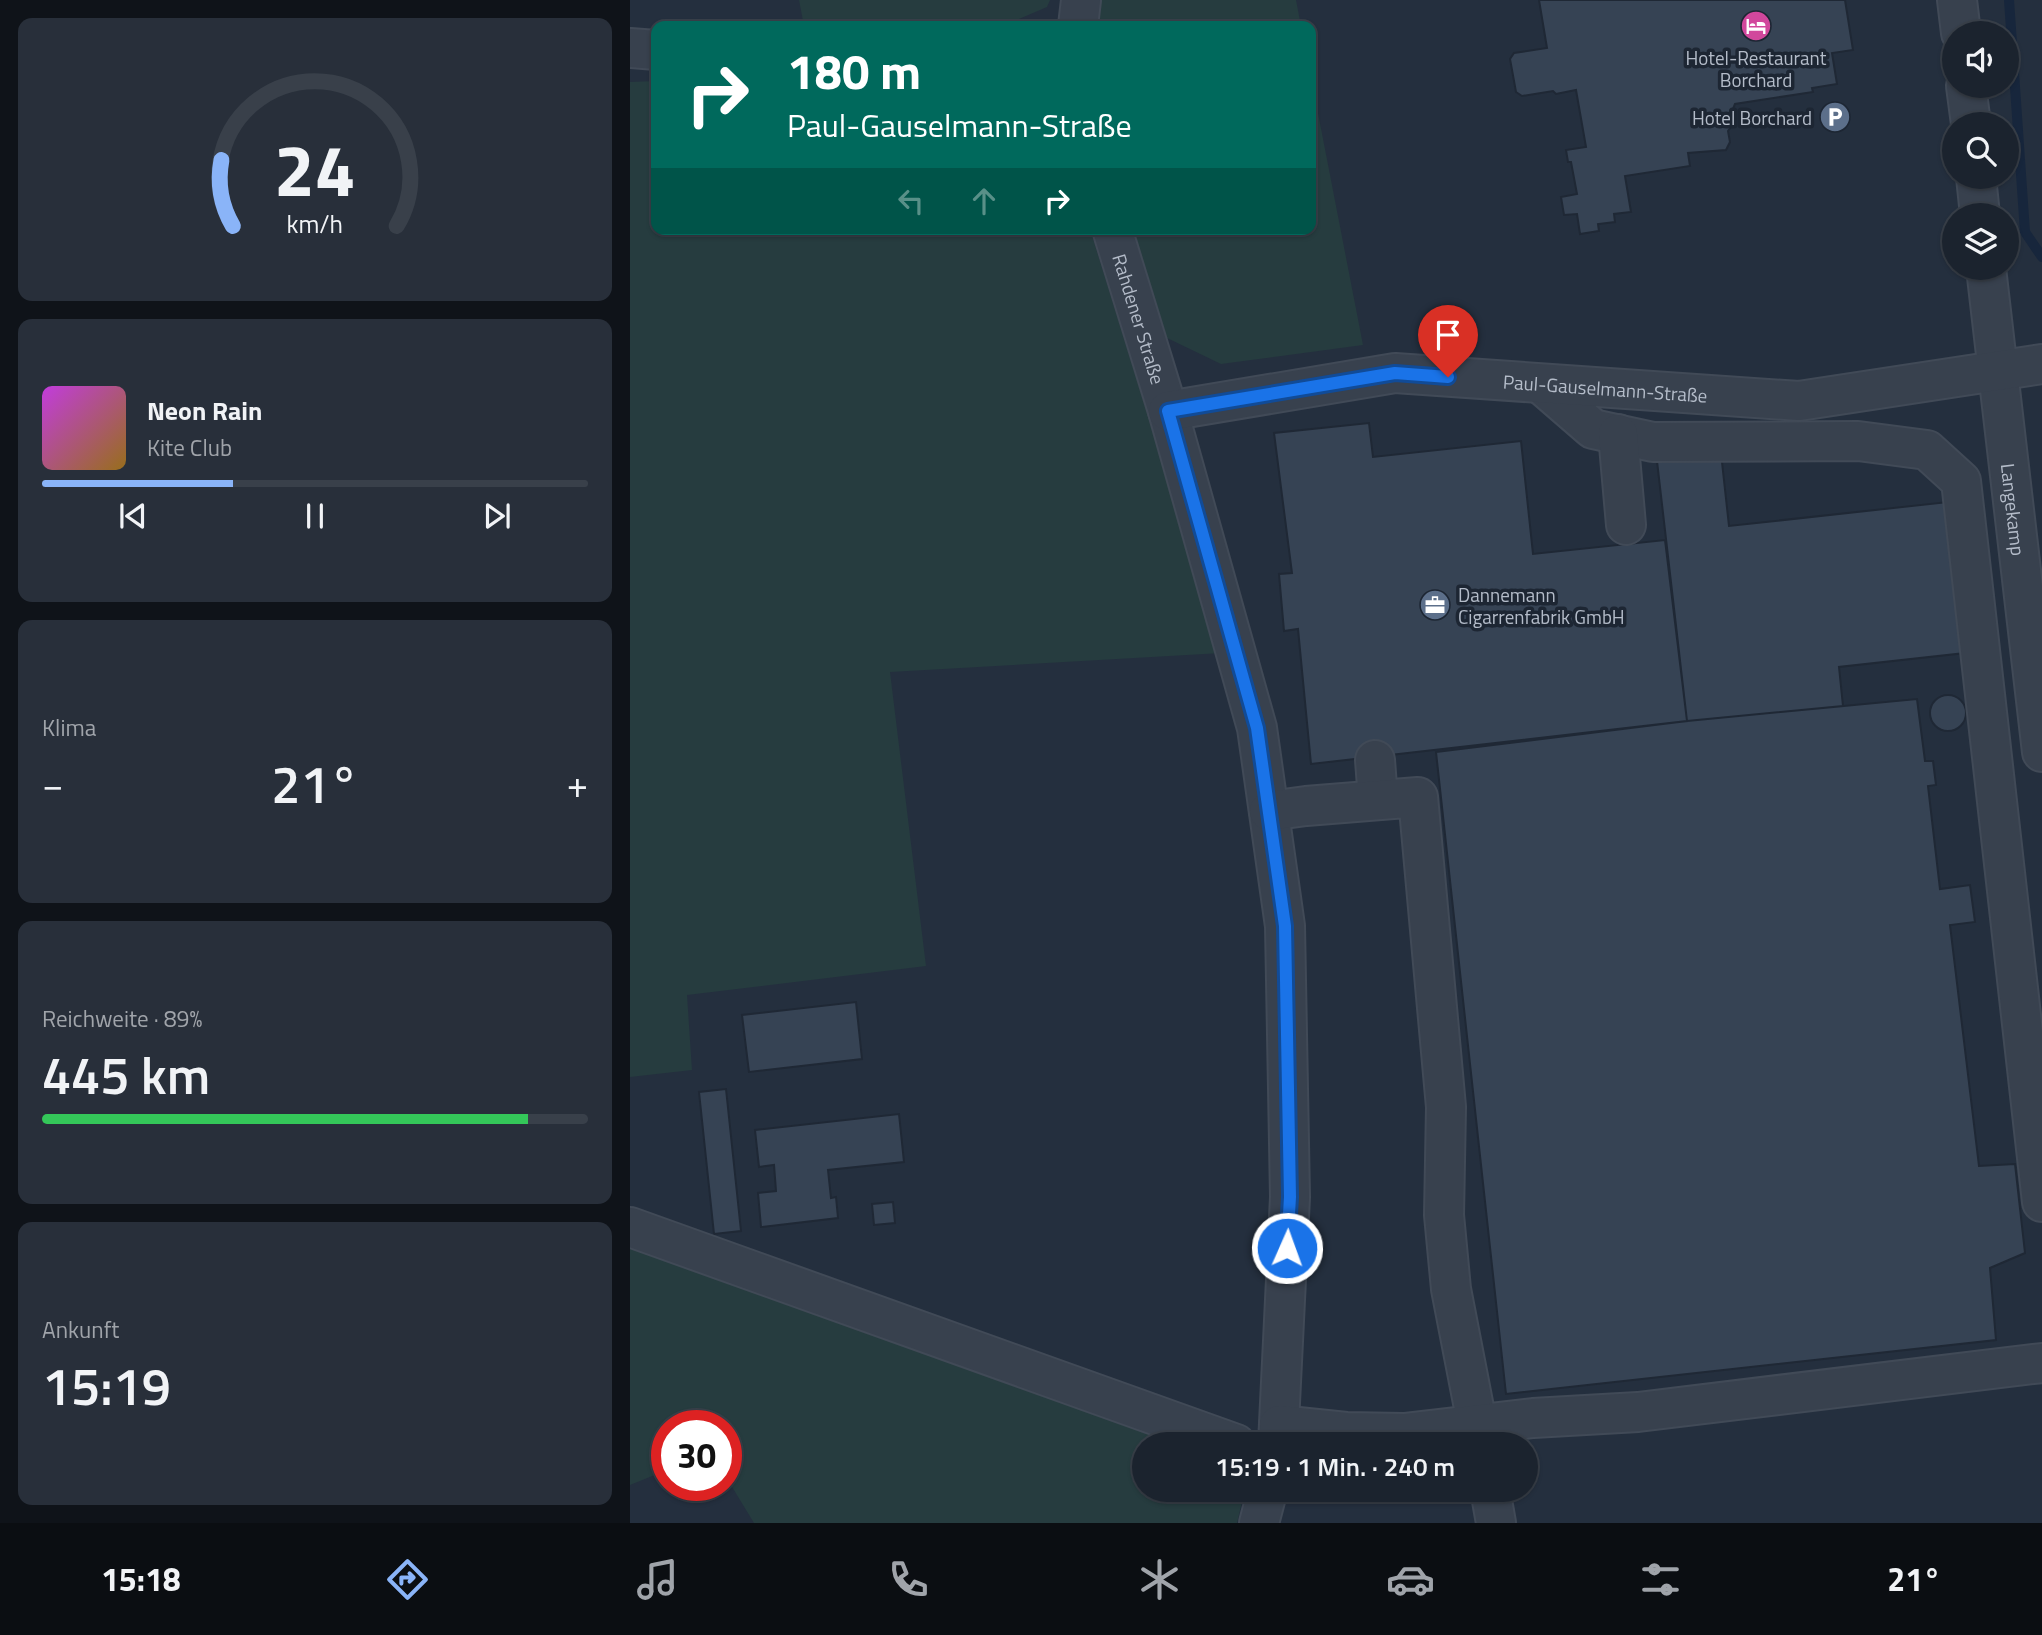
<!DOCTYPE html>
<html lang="de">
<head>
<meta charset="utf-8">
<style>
  :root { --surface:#1b232e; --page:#282f3a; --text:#f1f3f6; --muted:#a0a4aa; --line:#39404a; --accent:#8ab4f8 }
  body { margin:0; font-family:"Titillium Web",sans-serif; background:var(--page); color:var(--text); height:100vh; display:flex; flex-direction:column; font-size:26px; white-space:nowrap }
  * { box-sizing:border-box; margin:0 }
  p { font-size:23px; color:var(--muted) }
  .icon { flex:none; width:38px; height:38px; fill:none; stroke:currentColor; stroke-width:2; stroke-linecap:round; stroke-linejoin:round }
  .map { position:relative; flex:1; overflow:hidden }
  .drawer { display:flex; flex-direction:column; gap:18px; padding:18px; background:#0f1319; width:630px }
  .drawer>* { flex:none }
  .guide { position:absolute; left:21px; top:21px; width:665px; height:214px; border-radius:14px; box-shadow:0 2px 5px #0004,0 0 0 2px var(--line); background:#00695c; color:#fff; overflow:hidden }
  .fabs { position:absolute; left:1312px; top:21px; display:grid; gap:14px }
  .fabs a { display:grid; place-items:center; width:77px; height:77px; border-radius:50%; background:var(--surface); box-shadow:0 2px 5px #0004,0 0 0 2px var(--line); font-size:35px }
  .speed { position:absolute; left:21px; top:1410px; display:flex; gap:14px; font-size:35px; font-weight:700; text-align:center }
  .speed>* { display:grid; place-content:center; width:91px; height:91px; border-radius:50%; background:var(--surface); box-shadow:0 2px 5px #0004,0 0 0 2px var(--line); line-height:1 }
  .speed .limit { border:10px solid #d22; background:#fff; color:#111 }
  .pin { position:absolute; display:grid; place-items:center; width:60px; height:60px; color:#fff; margin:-72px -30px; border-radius:50% 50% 50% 0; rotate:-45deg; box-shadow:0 0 7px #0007 }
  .pin .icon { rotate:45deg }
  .me { position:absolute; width:77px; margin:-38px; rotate:2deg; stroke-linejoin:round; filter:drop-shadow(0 0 5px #0008) }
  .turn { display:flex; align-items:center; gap:24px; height:147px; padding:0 21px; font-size:32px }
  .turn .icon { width:91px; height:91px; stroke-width:2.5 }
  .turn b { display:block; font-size:49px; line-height:60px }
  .lanes { display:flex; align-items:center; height:66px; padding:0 21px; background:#0003; justify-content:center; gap:35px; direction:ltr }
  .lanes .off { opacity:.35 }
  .big { font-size:52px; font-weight:600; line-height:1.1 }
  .drawer .widget { flex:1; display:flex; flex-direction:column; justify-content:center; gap:10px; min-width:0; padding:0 24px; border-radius:14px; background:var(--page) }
  .drawer .dial { align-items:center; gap:0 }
  .dial svg { height:182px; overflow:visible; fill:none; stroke:var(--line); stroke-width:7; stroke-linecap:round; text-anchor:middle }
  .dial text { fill:var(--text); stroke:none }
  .song { display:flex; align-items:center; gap:21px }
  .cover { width:84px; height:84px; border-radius:10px; background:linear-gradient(135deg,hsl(290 70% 55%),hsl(40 70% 35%)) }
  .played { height:7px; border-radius:4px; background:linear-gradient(90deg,var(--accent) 35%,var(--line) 35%) }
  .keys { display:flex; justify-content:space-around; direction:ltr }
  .heat { display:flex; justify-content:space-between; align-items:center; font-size:38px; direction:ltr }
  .charge { height:10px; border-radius:5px; background:linear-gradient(90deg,#34c759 89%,var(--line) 0) }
  .trip { position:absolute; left:502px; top:1432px; width:406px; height:70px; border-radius:35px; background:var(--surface); box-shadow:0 2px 5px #0004,0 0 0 2px var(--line); font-weight:600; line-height:70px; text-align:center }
  .menu { display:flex; height:112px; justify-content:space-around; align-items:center; background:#0b0e12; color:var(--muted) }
  .menu .icon { width:49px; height:49px }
  .menu .on { color:var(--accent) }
  .menu b { font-size:32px; color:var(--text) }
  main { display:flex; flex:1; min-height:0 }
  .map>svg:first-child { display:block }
  .green { fill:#263c3f }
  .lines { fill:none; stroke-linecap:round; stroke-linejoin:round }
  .stream { stroke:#17263c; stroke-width:10 }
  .building { fill:#364354; stroke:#1f2835; stroke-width:2 }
  .minor-casing { stroke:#414a57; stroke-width:42 }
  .minor { stroke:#38414e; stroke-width:38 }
  .route-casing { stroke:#114b97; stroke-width:18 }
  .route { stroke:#1a73e8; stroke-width:12 }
  .labels { text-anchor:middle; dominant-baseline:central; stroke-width:7; stroke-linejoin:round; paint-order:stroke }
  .poi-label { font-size:19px; fill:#b4bcc9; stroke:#1d2633 }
  .street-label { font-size:19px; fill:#b4bcc9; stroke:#1d2633 }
</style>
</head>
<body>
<main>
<section class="drawer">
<div class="widget dial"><svg viewBox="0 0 100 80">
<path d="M14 69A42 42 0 1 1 86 69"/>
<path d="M14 69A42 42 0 0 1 9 40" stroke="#8ab4f8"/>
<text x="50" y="56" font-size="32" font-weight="700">24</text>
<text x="50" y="72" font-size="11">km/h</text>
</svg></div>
<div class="widget">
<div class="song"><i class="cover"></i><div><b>Neon Rain</b><p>Kite Club</p></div></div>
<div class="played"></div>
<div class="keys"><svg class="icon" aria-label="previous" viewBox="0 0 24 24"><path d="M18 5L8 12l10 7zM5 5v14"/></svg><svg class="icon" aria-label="pause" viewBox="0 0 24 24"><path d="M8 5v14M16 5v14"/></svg><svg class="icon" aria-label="next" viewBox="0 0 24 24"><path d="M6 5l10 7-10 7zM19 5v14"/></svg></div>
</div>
<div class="widget"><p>Klima</p>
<div class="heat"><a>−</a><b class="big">21°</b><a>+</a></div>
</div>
<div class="widget"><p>Reichweite · 89%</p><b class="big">445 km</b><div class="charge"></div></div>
<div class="widget"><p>Ankunft</p><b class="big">15:19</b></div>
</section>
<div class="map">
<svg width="1412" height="1523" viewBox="0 0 1412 1523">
  <rect width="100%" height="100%" fill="#242f3e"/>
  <path class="green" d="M169 0H420L417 7 375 25 174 26Z
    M471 0H666L671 26H468V10Z
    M681 77 733 345 591 364 535 337 502 229H681Z
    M26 81V229H460L592 653 260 672 296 966 57 995 62 1070 0 1077V82Z
    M0 1239 233 1323 546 1444H514V1489H615L607 1523H124L96 1477V1426H37V1470L0 1485Z"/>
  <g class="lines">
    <path class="stream" d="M1379 0 1395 232 1412 257"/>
  </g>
  <path class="building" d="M909 0H1215L1223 50 1202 53 1207 84 1182 88 1183 92 1105 104 1102 111 1104 123 1098 131 1100 142 1096 150 1058 153 1060 166 995 176 1001 212 984 214 985 222 968 224 969 231 950 234 947 214 934 215 931 197 947 194 941 162H938L936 150 956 147 946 90 926 94 923 91 892 96 886 92 880 59 884 53 917 48Z
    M739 423 743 457 891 441 903 554 1035 540 1057 721 681 764 668 629 654 631 649 574 662 573 644 433Z
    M1091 453 1099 526 1318 502 1335 653 1209 667 1213 706 1057 721 1027 461Z
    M1300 713a18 18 0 1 1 36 0a18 18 0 1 1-36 0Z
    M1287 699 1295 761H1303L1306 785 1298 786 1310 889 1340 885 1345 922 1320 925 1349 1166 1385 1164 1395 1253 1360 1268 1366 1340 876 1394 806 752 1057 721Z
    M226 1002 232 1059 119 1072 112 1015Z
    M96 1089 111 1231 84 1234 69 1092Z
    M269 1114 274 1162 198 1170 201 1198 206 1197 208 1218 131 1227 128 1193 146 1191 144 1165 129 1167 125 1130Z
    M263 1202 265 1223 244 1225 242 1204Z"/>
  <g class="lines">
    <g class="minor-casing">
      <g id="minor">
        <path d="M1327 0 1331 33"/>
        <path d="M448 26 451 0"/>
        <path d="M0 48 26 50"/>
        <path d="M1336 86 1341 124"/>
        <path d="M1346 177 1350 215"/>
        <path id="s1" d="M482 229 538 411 627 728 655 926 660 1197 648 1444"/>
        <path id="s2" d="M1356 268 1412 752"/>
        <path d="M911 384 963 429 1023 442 1228 441 1297 450 1331 481 1412 1202"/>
        <path id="s3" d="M538 411 765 373 1169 401 1412 364"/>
        <path d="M988 434 996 525"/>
        <path d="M745 760 748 800"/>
        <path d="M639 811 676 806 788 797 816 1107 814 1215 821 1289 851 1444"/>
        <path d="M0 1227 606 1444"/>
        <path d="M649 1425 716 1432 774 1433 903 1418 1008 1412 1412 1363"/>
        <path d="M860 1489 866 1523"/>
        <path d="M629 1523 638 1489"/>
      </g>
    </g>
    <use href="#minor" class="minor"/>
  </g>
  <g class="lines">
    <g class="route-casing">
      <path id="route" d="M657 1248 660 1197 655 926 627 728 538 411 765 373 818 377"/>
    </g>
    <use href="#route" class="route"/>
  </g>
  <defs>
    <g id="hotel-disc" transform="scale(1.575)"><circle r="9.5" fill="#d1479c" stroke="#1d2633"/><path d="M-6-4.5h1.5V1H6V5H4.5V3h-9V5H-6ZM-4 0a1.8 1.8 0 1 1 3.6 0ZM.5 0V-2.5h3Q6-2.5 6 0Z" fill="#fff"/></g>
    <g id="parking-disc" transform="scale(1.575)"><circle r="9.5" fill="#5c6f8a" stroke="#1d2633"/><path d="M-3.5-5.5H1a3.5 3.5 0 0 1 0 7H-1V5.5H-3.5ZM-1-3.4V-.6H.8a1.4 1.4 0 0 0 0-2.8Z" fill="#fff"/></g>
    <g id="office-disc" transform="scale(1.575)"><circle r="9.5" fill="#5c6f8a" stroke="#1d2633"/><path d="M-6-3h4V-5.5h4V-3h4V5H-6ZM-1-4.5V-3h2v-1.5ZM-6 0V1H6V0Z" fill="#fff"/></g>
  </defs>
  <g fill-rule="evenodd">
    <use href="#hotel-disc" x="1126" y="26"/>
    <use href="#parking-disc" x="1205" y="117"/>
    <use href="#office-disc" x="805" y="605"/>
  </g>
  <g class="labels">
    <g class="poi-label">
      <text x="1126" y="57">Hotel-Restaurant<tspan x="1126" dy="22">Borchard</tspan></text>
      <text x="1182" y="117" text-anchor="end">Hotel Borchard</text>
      <text x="828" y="594" text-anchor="start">Dannemann<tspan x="828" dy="22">Cigarrenfabrik GmbH</tspan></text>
    </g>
    <g class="street-label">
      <text stroke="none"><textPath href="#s1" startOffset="94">Rahdener Straße</textPath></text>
      <text stroke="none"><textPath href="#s3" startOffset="441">Paul-Gauselmann-Straße</textPath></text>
      <text stroke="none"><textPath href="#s2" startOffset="243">Langekamp</textPath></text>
    </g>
  </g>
</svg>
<div class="fabs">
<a><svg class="icon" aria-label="sound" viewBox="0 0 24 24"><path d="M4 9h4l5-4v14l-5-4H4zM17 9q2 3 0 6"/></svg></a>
<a><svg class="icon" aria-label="search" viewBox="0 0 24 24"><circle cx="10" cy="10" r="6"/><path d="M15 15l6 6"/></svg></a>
<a><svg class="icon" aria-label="layers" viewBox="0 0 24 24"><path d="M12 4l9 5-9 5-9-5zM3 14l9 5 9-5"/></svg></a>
</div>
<div class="speed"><div class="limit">30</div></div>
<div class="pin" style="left:818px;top:377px;background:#d93025"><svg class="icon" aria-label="arrive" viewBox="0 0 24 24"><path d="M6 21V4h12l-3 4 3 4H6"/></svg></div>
<svg class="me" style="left:657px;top:1248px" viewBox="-20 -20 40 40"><circle r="17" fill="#1a73e8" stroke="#fff" stroke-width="3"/><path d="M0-11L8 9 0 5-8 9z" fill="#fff"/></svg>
<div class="trip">15:19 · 1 Min. · 240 m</div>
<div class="guide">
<div class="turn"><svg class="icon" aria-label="right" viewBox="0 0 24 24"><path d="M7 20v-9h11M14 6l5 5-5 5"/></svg><div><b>180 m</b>Paul-Gauselmann-Straße</div></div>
<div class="lanes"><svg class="icon off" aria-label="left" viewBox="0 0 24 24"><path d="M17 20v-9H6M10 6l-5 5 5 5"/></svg><svg class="icon off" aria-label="ahead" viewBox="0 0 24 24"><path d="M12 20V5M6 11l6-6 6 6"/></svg><svg class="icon" aria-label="right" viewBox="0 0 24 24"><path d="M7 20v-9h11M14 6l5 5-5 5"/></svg></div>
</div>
</div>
</main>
<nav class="menu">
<b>15:18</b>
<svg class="icon on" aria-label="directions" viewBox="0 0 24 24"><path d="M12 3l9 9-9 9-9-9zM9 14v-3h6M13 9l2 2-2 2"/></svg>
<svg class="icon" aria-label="music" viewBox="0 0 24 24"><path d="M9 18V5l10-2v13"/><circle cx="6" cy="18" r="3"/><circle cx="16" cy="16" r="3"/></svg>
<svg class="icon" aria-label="phone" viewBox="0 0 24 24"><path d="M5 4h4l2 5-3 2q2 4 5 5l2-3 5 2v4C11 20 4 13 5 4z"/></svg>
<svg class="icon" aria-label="climate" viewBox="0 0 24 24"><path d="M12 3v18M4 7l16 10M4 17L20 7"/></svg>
<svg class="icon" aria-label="car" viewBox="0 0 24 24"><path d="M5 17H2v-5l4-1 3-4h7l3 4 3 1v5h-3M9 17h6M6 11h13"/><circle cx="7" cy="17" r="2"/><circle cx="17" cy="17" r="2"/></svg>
<svg class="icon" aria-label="filters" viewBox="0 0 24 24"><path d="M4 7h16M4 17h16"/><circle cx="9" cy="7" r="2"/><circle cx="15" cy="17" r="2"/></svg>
<b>21°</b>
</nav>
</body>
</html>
